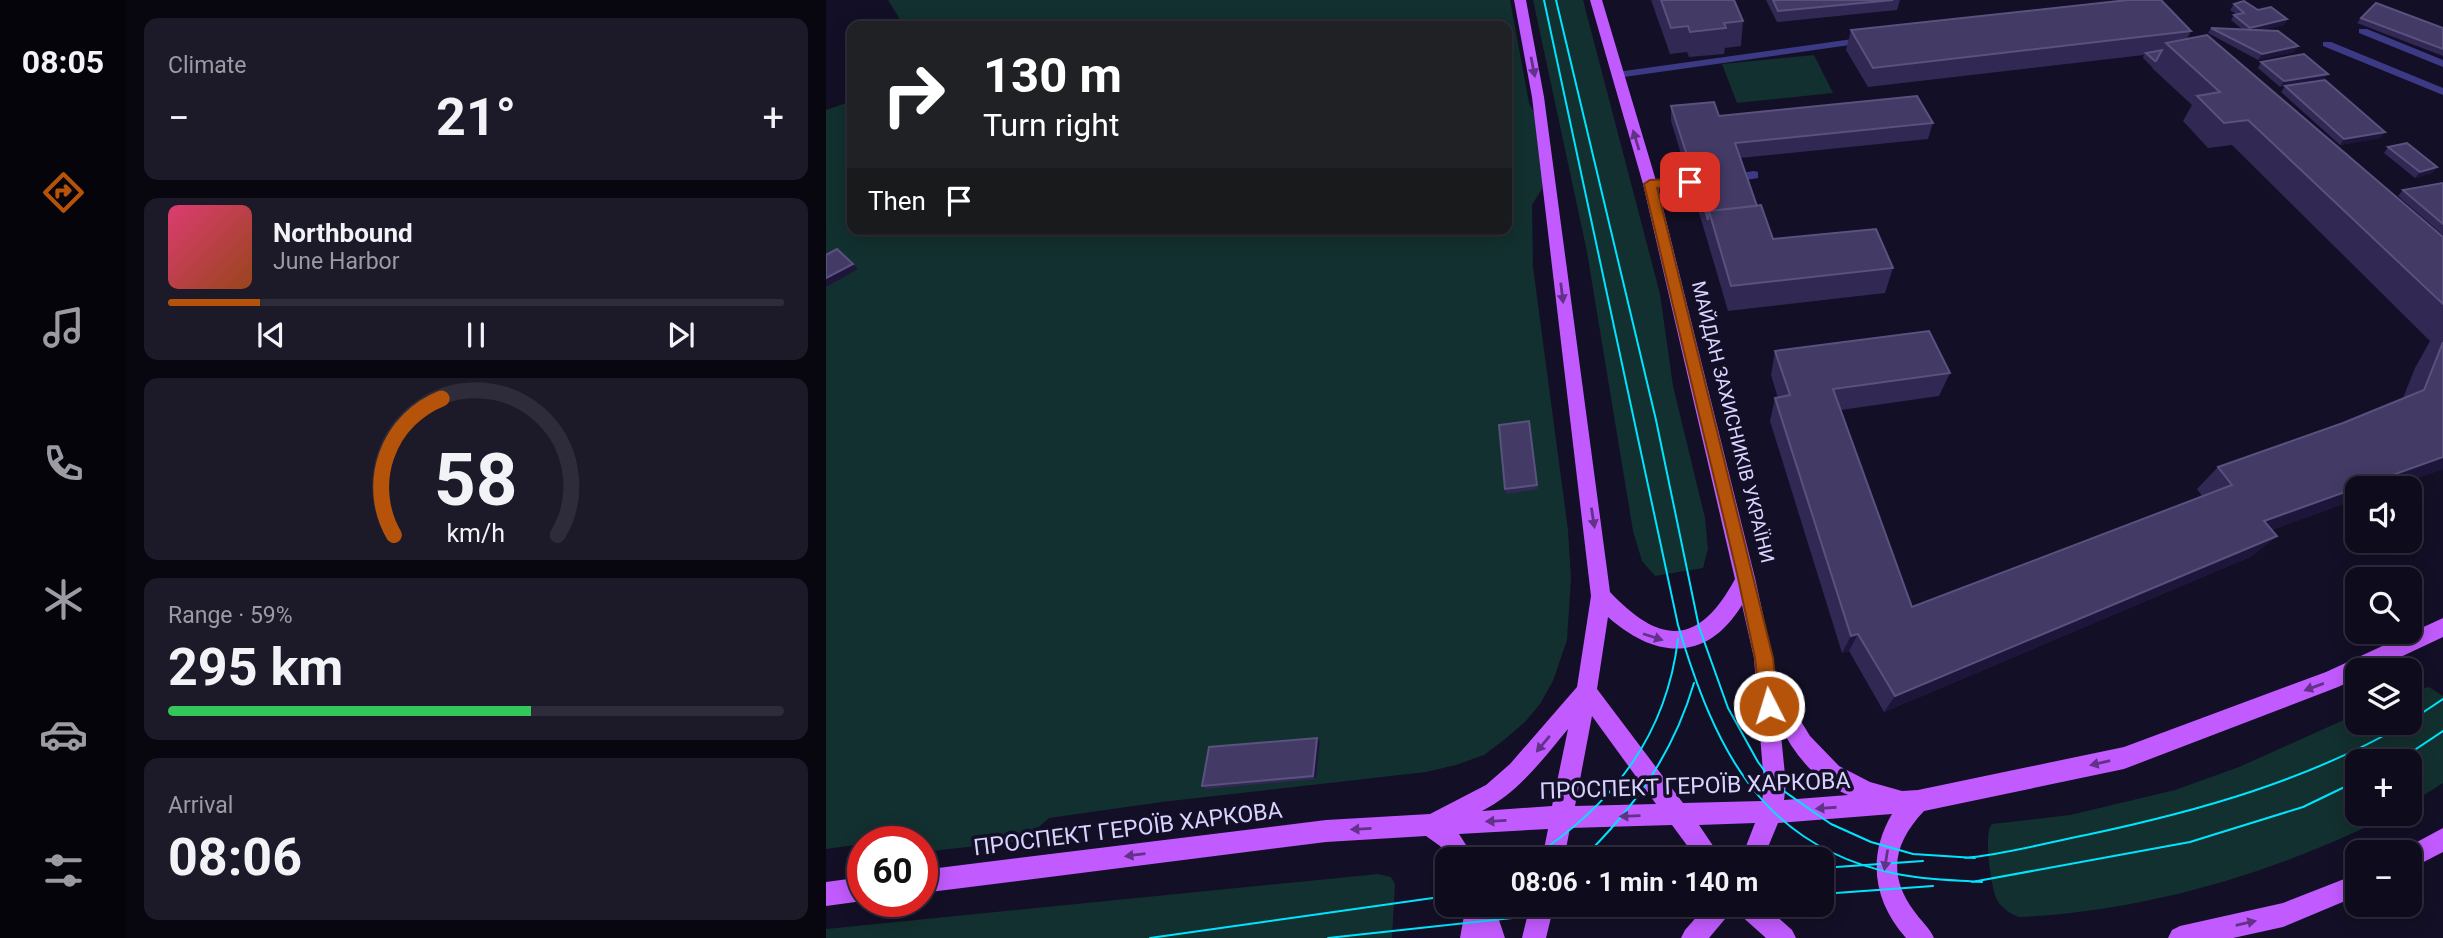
<!DOCTYPE html>
<html lang="en">
<head>
<meta charset="utf-8">
<style>
  :root { --surface:#0e0b1c; --page:#1c1929; --text:#f1f3f6; --muted:#9b9ba3; --line:#2e2b3b; --accent:#b45309 }
  body { margin:0; font-family:Roboto,sans-serif; background:var(--page); color:var(--text); height:100vh; display:flex; flex-direction:column; font-size:26px; white-space:nowrap }
  * { box-sizing:border-box; margin:0 }
  p { font-size:23px; color:var(--muted) }
  .icon { flex:none; width:38px; height:38px; fill:none; stroke:currentColor; stroke-width:2; stroke-linecap:round; stroke-linejoin:round }
  .map { position:relative; flex:1; overflow:hidden }
  .sheet { display:flex; flex-direction:column; gap:18px; padding:18px; background:#08060f; width:700px }
  .sheet>* { flex:none }
  .top-card { position:absolute; left:21px; top:21px; width:665px; height:214px; border-radius:14px; box-shadow:0 4px 18px #0003,0 0 0 2px var(--line); background:#202124; color:#fff; overflow:hidden }
  .fabs { position:absolute; left:1519px; top:476px; display:grid; gap:14px }
  .fabs a { display:grid; place-items:center; width:77px; height:77px; border-radius:14px; background:var(--surface); box-shadow:0 4px 18px #0003,0 0 0 2px var(--line); font-size:35px }
  .speed { position:absolute; left:21px; top:826px; display:flex; gap:14px; font-size:35px; font-weight:700; text-align:center }
  .speed>* { display:grid; place-content:center; width:91px; height:91px; border-radius:50%; background:var(--surface); box-shadow:0 4px 18px #0003,0 0 0 2px var(--line); line-height:1 }
  .speed .limit { border:10px solid #d22; background:#fff; color:#111 }
  .pin { position:absolute; display:grid; place-items:center; width:60px; height:60px; color:#fff; margin:-30px; border-radius:14px; box-shadow:0 4px 10px #0006 }
  .me { position:absolute; width:77px; margin:-38px; rotate:355deg; stroke-linejoin:round; filter:drop-shadow(0 0 5px #0008) }
  .turn { display:flex; align-items:center; gap:24px; height:147px; padding:0 21px; font-size:32px }
  .turn .icon { width:91px; height:91px; stroke-width:2.5 }
  .turn b { display:block; font-size:49px; line-height:60px }
  .then { display:flex; align-items:center; height:66px; padding:0 21px; background:#0003; gap:14px; font-size:26px }
  .big { font-size:52px; font-weight:700; line-height:1.1 }
  .sheet .widget { flex:1; display:flex; flex-direction:column; justify-content:center; gap:10px; min-width:0; padding:0 24px; border-radius:14px; background:var(--page) }
  .sheet .dial { align-items:center; gap:0 }
  .dial svg { height:182px; overflow:visible; fill:none; stroke:var(--line); stroke-width:7; stroke-linecap:round; text-anchor:middle }
  .dial text { fill:var(--text); stroke:none }
  .song { display:flex; align-items:center; gap:21px }
  .cover { width:84px; height:84px; border-radius:10px; background:linear-gradient(135deg,hsl(340 70% 55%),hsl(20 70% 35%)) }
  .played { height:7px; border-radius:4px; background:linear-gradient(90deg,var(--accent) 15%,var(--line) 15%) }
  .keys { display:flex; justify-content:space-around; direction:ltr }
  .heat { display:flex; justify-content:space-between; align-items:center; font-size:38px; direction:ltr }
  .charge { height:10px; border-radius:5px; background:linear-gradient(90deg,#34c759 59%,var(--line) 0) }
  .trip { position:absolute; left:609px; top:847px; width:399px; height:70px; border-radius:14px; background:var(--surface); box-shadow:0 4px 18px #0003,0 0 0 2px var(--line); font-weight:700; line-height:70px; text-align:center }
  main { display:flex; flex:1; min-height:0 }
  .tabs { display:flex; flex-direction:column; width:126px; justify-content:space-around; align-items:center; background:#06040b; color:var(--muted) }
  .tabs .icon { width:49px; height:49px }
  .tabs .on { color:var(--accent) }
  .tabs b { font-size:32px; color:var(--text) }
  .map>svg:first-child { display:block }
  .green { fill:#12302f }
  .lines { fill:none; stroke-linecap:round; stroke-linejoin:round }
  .lane { fill:#3d3a85; fill-rule:evenodd }
  .primary { fill:#c25bff; fill-rule:evenodd }
  .tram { stroke:#00e5ff; stroke-width:2 }
  .wall { fill:#312854 }
  .shaded-wall { fill:#1d163a }
  .building { fill:#433a66; stroke:#5a527e; stroke-width:2 }
  .oneway { fill:#623188 }
  .route { fill:#b45309; stroke:#753606; stroke-width:2 }
  .labels { text-anchor:middle; dominant-baseline:central; stroke-width:7; stroke-linejoin:round; paint-order:stroke }
  .street-label { font-size:19px; fill:#d9d4ff; stroke:#130f26 }
  .near-street-label { font-size:23px; fill:#d9d4ff; stroke:#130f26 }
</style>
</head>
<body>
<main>
<nav class="tabs">
<b>08:05</b>
<svg class="icon on" aria-label="directions" viewBox="0 0 24 24"><path d="M12 3l9 9-9 9-9-9zM9 14v-3h6M13 9l2 2-2 2"/></svg>
<svg class="icon" aria-label="music" viewBox="0 0 24 24"><path d="M9 18V5l10-2v13"/><circle cx="6" cy="18" r="3"/><circle cx="16" cy="16" r="3"/></svg>
<svg class="icon" aria-label="phone" viewBox="0 0 24 24"><path d="M5 4h4l2 5-3 2q2 4 5 5l2-3 5 2v4C11 20 4 13 5 4z"/></svg>
<svg class="icon" aria-label="climate" viewBox="0 0 24 24"><path d="M12 3v18M4 7l16 10M4 17L20 7"/></svg>
<svg class="icon" aria-label="car" viewBox="0 0 24 24"><path d="M5 17H2v-5l4-1 3-4h7l3 4 3 1v5h-3M9 17h6M6 11h13"/><circle cx="7" cy="17" r="2"/><circle cx="17" cy="17" r="2"/></svg>
<svg class="icon" aria-label="filters" viewBox="0 0 24 24"><path d="M4 7h16M4 17h16"/><circle cx="9" cy="7" r="2"/><circle cx="15" cy="17" r="2"/></svg>
</nav>
<section class="sheet">
<div class="widget"><p>Climate</p>
<div class="heat"><a>−</a><b class="big">21°</b><a>+</a></div>
</div>
<div class="widget">
<div class="song"><i class="cover"></i><div><b>Northbound</b><p>June Harbor</p></div></div>
<div class="played"></div>
<div class="keys"><svg class="icon" aria-label="previous" viewBox="0 0 24 24"><path d="M18 5L8 12l10 7zM5 5v14"/></svg><svg class="icon" aria-label="pause" viewBox="0 0 24 24"><path d="M8 5v14M16 5v14"/></svg><svg class="icon" aria-label="next" viewBox="0 0 24 24"><path d="M6 5l10 7-10 7zM19 5v14"/></svg></div>
</div>
<div class="widget dial"><svg viewBox="0 0 100 80">
<path d="M14 69A42 42 0 1 1 86 69"/>
<path d="M14 69A42 42 0 0 1 35 9" stroke="#b45309"/>
<text x="50" y="56" font-size="32" font-weight="700">58</text>
<text x="50" y="72" font-size="11">km/h</text>
</svg></div>
<div class="widget"><p>Range · 59%</p><b class="big">295 km</b><div class="charge"></div></div>
<div class="widget"><p>Arrival</p><b class="big">08:06</b></div>
</section>
<div class="map">
<svg width="1617" height="938" viewBox="0 0 1617 938">
  <rect width="100%" height="100%" fill="#130f26"/>
  <path class="green" d="M62 0H684L703 103 716 127V189L706 205 707 267 742 530 745 578 741 640 727 681 714 704 699 722 678 740 658 755 630 765 600 772 336 802 223 818 197 841 96 852V842L69 840 37 842V844L0 849V110L26 101V229H681V26H78Z
    M707 0H757L834 294 847 386 879 518 882 549 877 568 829 576 816 561 807 531 761 252Z
    M988 55 1007 93 911 103 896 64Z
    M1603 687 1617 696V783L1584 804V761H1531V814H1567C1452 872 1322 911 1193 917 1185 914 1176 909 1171 900 1165 887 1157 833 1166 824L1244 815 1349 790 1413 767 1531 714V723H1584V691Z
    M552 874 565 877 569 884 566 938H0V929Z"/>
  <g class="lines">
    <path class="lane" d="M1533 29H1541L1617 60V67L1533 33Z
      M1041 37 1045 38V42L791 78 785 75 791 72Z
      M1497 42H1505L1617 88V95L1497 46Z
      M928 171 932 172V178L914 181 908 177 910 174Z
      M864 178 870 182 868 185 824 188 818 184 824 180Z"/>
    <path class="primary" d="M688 0H700L718 97 784 592C835 646 873 646 909 579L817 184 764 0H776L831 184 929 578 950 674 954 676 973 718 984 736 1013 766 1044 782 1076 791 1092 790 1298 747 1500 672 1617 618V637L1547 670H1531V678L1512 687 1298 769 1098 811C1068 843 1061 874 1088 911 1095 921 1103 927 1108 938H1080C1047 901 1041 856 1066 814L952 823 937 859H915L929 823 873 825 896 859H871L846 825 744 828 738 859H716L722 829 633 834 649 859H624L614 846 600 836 500 842 96 893V870L500 820 604 814 660 785 684 764 751 687 765 596 706 97ZM916 605 928 658 938 785 936 801 857 803 771 689 782 617C828 658 880 664 916 605ZM766 716 830 804 749 806ZM954 725C968 755 991 782 1022 795L958 800 960 785ZM742 729 726 806 656 811C693 792 716 760 742 729Z
      M1617 828V852L1584 869V852H1575L1576 850Z
      M1531 874V896L1457 927 1407 938H1342L1346 930 1354 926 1457 903Z
      M37 877V901L0 906V882Z
      M640 905H668L679 938H634Z
      M704 905H728L720 938H696Z
      M881 905H908L904 913 883 938H855L859 930Z
      M908 905H938L966 930 970 938H940L912 913Z"/>
    <path class="tram" d="M718 0 852 625C888 746 934 847 1071 874 1099 880 1128 880 1156 882
      M730 0 830 420 873 627 902 708 932 762 949 785 1005 824 1045 842 1087 854 1149 858
      M1584 721 1617 699
      M1572 761 1617 731
      M1139 858C1180 854 1220 843 1260 835 1373 811 1480 781 1581 723
      M704 859C785 806 840 738 852 639
      M756 859C809 807 847 754 868 683
      M996 868 1097 861
      M1146 882 1364 842 1477 807 1531 781
      M996 894 1107 886
      M632 917 674 905
      M324 938 621 896
      M502 938 713 915 858 905"/>
  </g>
  <path class="wall" d="M825 0H908L917 21 915 46 899 48 898 54 863 57 861 52 844 54Z
    M940 0H1074L1071 10 951 22Z
    M1408 4 1432 10 1461 19 1458 25 1434 30 1468 52 1432 60 1382 33 1385 28 1416 29 1405 20 1408 15 1410 14 1404 10Z
    M1535 18 1617 28V56L1531 23Z
    M1025 30 1365 31 1361 39 1617 237V469L1562 488H1531V499L1445 530 1451 536 1426 556 1058 712 1023 651 1016 653 944 421 949 398H952L945 375 949 351 1124 373 1113 396 1015 410 1086 607 1376 496 1371 489 1392 467 1517 423 1577 398 1589 368 1604 341 1406 145 1382 148 1357 121 1366 105 1326 68 1327 66 1326 67 1317 58 1318 55 1042 87 1020 50Z
    M1435 62 1498 79 1466 85 1559 132 1554 138 1514 145 1455 92 1459 86 1454 87 1432 68Z
    M845 106 893 116 1107 123 1102 139 914 158 931 206 947 239 1067 268 1059 293 902 311 880 236 845 121Z
    M1562 147 1611 167 1606 173 1589 178 1558 153Z
    M1617 183V235L1572 196 1577 190Z
    M703 421 712 489 680 494 679 489Z
    M494 741 490 779 380 789 376 786Z"/>
  <path class="shaded-wall" d="M1461 19 1458 25 1421 33 1424 28Z
    M1472 46 1468 52 1432 60 1436 54Z
    M1502 74 1498 79 1454 87 1458 81Z
    M1559 132 1554 138 1514 145 1518 139Z
    M1611 167 1606 173 1589 178 1594 172Z
    M27 264 32 269 0 287V278Z
    M1617 457V469L1562 488H1531V499L1414 541 1438 521Z
    M1451 536 1426 556 1058 712 1069 696Z
    M1032 634 1023 651 1016 653 1025 636Z
    M491 738 494 741 490 779 487 776Z"/>
  <path class="building" d="M835 0H908L917 21 898 23 900 28 864 32 862 26 845 28Z
    M947 0H1067L952 11Z
    M1302 0H1335L1365 31 1047 68 1025 30Z
    M1418 1 1432 10 1445 7 1461 19 1424 28 1408 15 1418 13 1408 4Z
    M1550 3 1617 28V49L1535 18Z
    M1385 28 1452 31 1472 46 1436 54Z
    M1381 35 1617 237V304L1422 120 1398 123 1371 96 1394 92 1340 43Z
    M1336 50 1330 61H1329L1320 53Z
    M1478 54 1502 74 1458 81 1435 62Z
    M1499 80 1559 132 1518 139 1459 86Z
    M1091 96 1107 123 909 143 931 206 883 211 882 220 845 106 888 102 893 116Z
    M1581 143 1611 167 1594 172 1562 147Z
    M1617 183V224L1577 190Z
    M935 205 947 239 1050 229 1067 268 905 286 883 211Z
    M11 249 27 264 0 278V255Z
    M1103 331 1124 373 1007 389 1086 607 1406 485 1392 467 1517 423 1598 390 1617 342V457L1438 521 1451 536 1069 696 1032 634 1025 636 949 398 964 395 949 351Z
    M703 421 711 485 679 489 673 425Z
    M491 738 487 776 376 786 383 747Z"/>
  <defs><path id="oneway-solid" d="M-6-.8H1V-3.2L6.5 0L1 3.2V.8H-6Z" transform="scale(1.75)"/></defs>
  <g class="oneway">
    <use href="#oneway-solid" transform="translate(707 67) rotate(79)"/>
    <use href="#oneway-solid" transform="translate(810 140) rotate(-107)"/>
    <use href="#oneway-solid" transform="translate(736 293) rotate(83)"/>
    <use href="#oneway-solid" transform="translate(767 518) rotate(81)"/>
    <use href="#oneway-solid" transform="translate(827 637) rotate(18)"/>
    <use href="#oneway-solid" transform="translate(1488 687) rotate(160)"/>
    <use href="#oneway-solid" transform="translate(717 744) rotate(130)"/>
    <use href="#oneway-solid" transform="translate(1274 763) rotate(167)"/>
    <use href="#oneway-solid" transform="translate(1000 808) rotate(176)"/>
    <use href="#oneway-solid" transform="translate(804 816) rotate(178)"/>
    <use href="#oneway-solid" transform="translate(670 821) rotate(177)"/>
    <use href="#oneway-solid" transform="translate(535 829) rotate(177)"/>
    <use href="#oneway-solid" transform="translate(309 855) rotate(173)"/>
    <use href="#oneway-solid" transform="translate(1060 860) rotate(99)"/>
    <use href="#oneway-solid" transform="translate(1420 923) rotate(-13)"/>
  </g>
  <path class="route" d="M864 178 870 182 868 185 831 188 947 658 952 706 950 713 943 716 936 713 934 706 929 658 912 578 818 184 824 180Z"/>
  <g class="labels">
    <g class="street-label">
      <text transform="translate(907 422) rotate(76)">МАЙДАН ЗАХИСНИКІВ УКРАЇНИ</text>
    </g>
    <g class="near-street-label">
      <text transform="translate(869 786) rotate(-2)">ПРОСПЕКТ ГЕРОЇВ ХАРКОВА</text>
      <text transform="translate(302 829) rotate(-7)">ПРОСПЕКТ ГЕРОЇВ ХАРКОВА</text>
    </g>
  </g>
</svg>
<div class="fabs">
<a><svg class="icon" aria-label="sound" viewBox="0 0 24 24"><path d="M4 9h4l5-4v14l-5-4H4zM17 9q2 3 0 6"/></svg></a>
<a><svg class="icon" aria-label="search" viewBox="0 0 24 24"><circle cx="10" cy="10" r="6"/><path d="M15 15l6 6"/></svg></a>
<a><svg class="icon" aria-label="layers" viewBox="0 0 24 24"><path d="M12 4l9 5-9 5-9-5zM3 14l9 5 9-5"/></svg></a>
<a>+</a>
<a>−</a>
</div>
<div class="speed"><div class="limit">60</div></div>
<div class="pin" style="left:864px;top:182px;background:#d93025"><svg class="icon" aria-label="arrive" viewBox="0 0 24 24"><path d="M6 21V4h12l-3 4 3 4H6"/></svg></div>
<svg class="me" style="left:943px;top:706px" viewBox="-20 -20 40 40"><circle r="17" fill="#b45309" stroke="#fff" stroke-width="3"/><path d="M0-11L8 9 0 5-8 9z" fill="#fff"/></svg>
<div class="trip">08:06 · 1 min · 140 m</div>
<div class="top-card">
<div class="turn"><svg class="icon" aria-label="right" viewBox="0 0 24 24"><path d="M7 20v-9h11M14 6l5 5-5 5"/></svg><div><b>130 m</b>Turn right</div></div>
<div class="then">Then<svg class="icon" aria-label="arrive" viewBox="0 0 24 24"><path d="M6 21V4h12l-3 4 3 4H6"/></svg></div>
</div>
</div>
</main>
</body>
</html>
